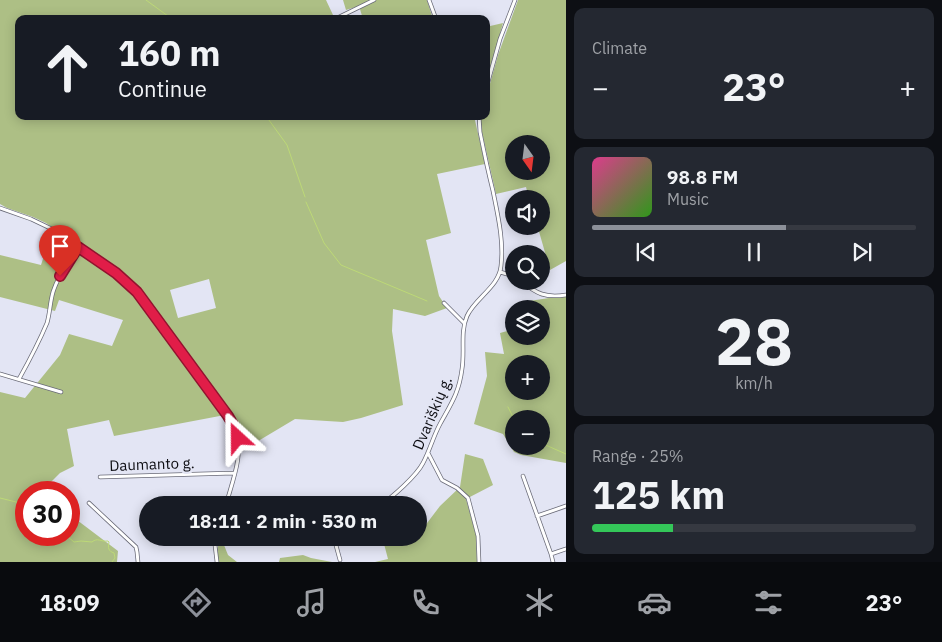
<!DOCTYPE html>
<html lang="en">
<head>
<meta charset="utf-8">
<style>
  :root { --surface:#171b24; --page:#242831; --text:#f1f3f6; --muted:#9ea1a6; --line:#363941; --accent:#8c9099 }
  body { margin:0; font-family:"IBM Plex Sans",sans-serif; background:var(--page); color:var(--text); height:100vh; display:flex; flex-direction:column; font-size:19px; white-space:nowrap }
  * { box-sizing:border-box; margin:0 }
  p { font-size:16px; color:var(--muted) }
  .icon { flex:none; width:28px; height:28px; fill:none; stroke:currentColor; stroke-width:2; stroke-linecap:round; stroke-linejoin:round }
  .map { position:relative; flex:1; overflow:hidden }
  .details { display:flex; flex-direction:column; gap:8px; padding:8px; background:#0d0f14; width:376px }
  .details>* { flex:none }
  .guide { position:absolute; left:15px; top:15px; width:475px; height:105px; border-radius:10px; box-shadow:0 2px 12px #0003; background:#171b24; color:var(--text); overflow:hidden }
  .needle { width:32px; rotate:166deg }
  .fabs { position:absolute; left:505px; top:135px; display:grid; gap:10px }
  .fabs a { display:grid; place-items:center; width:45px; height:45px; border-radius:50%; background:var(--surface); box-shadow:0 2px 12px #0003; font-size:25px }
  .speed { position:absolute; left:15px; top:481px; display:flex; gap:10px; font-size:25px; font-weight:700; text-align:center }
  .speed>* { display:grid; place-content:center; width:65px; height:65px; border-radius:50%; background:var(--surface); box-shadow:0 2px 12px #0003; line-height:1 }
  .speed .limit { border:8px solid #d22; background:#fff; color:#111 }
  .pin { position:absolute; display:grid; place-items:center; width:42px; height:42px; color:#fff; margin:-51px -21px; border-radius:50% 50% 50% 0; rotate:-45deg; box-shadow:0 0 5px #0007 }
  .pin .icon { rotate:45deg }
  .me { position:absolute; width:55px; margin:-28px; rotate:336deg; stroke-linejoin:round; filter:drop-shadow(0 0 4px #0008) }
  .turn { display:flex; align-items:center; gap:18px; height:105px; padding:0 20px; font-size:22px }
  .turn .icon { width:65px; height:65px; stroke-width:2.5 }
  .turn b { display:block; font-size:35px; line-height:42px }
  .big { font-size:38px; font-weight:700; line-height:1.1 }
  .details .card { flex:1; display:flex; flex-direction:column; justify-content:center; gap:8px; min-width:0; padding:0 18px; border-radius:10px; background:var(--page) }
  .details .dial { align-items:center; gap:0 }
  .dial b { font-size:65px; line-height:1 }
  .song { display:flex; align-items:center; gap:15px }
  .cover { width:60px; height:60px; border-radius:8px; background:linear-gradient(135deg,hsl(330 70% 55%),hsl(110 70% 35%)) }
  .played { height:5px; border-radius:2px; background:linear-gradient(90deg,var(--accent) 60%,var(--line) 60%) }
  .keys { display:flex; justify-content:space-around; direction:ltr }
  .heat { display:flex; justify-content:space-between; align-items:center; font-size:28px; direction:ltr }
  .charge { height:8px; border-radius:4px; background:linear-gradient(90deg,#34c759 25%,var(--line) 0) }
  .trip { position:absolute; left:139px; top:496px; width:288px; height:50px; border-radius:25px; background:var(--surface); box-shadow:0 2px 12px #0003; font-weight:700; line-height:50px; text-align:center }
  .dock { display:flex; height:80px; justify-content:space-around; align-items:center; background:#090b0e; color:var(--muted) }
  .dock .icon { width:35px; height:35px }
  .dock .on { color:var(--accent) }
  .dock b { font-size:22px; color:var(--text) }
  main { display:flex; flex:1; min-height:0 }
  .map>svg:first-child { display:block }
  .green { fill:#adbf85; fill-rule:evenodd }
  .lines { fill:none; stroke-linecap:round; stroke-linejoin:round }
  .stream { stroke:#bdd977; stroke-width:1 }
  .minor-casing { stroke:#696a77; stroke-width:4.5 }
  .minor { stroke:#fff; stroke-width:3 }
  .route-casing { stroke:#92132f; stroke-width:12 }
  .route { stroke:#e11d48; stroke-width:9 }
  .labels { text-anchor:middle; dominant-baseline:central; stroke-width:5; stroke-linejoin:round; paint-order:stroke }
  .street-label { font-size:15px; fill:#0c0c11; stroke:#e3e5f4 }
</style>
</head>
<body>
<main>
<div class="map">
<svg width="566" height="562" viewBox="0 0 566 562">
  <rect width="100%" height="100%" fill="#e3e5f4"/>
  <path class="green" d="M0 0H326L333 15 325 19H19V116H474L485 164 437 174 451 233 426 240 439 296 447 308 425 316 393 309 392 331 403 405 361 418 343 422 295 419 240 452 237 427 232 419 145 300 138 291 121 275 46 223 33 217 7 208 0 204ZM209 279 216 308 178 318 170 290Z
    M343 0H427L433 19H363L359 6 346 10Z
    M518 0H566V261L550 270 538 228H541V199H529L526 187 496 194 481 128V116H486V98L498 55ZM514 144H541V171H514Z
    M503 23 486 83V27Z
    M52 231 128 286 136 294 225 415 114 436 109 420 67 429 74 466 60 473 42 491 43 492H26V535H69V514L118 551 117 562H0V392L25 398 60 355 69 334 112 346 123 320 59 300 55 311 0 297V255L41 265Z
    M563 297H566V463L521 455 514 452 503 434 474 424 487 376 485 352 504 354 500 333 514 329V336H541V309H518L516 303 549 298ZM514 364H541V391H514ZM514 419H541V446H514Z
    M465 454 483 459 493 485 466 499 476 535 477 562H375L388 559 383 540 395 538H418V532L421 531 440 506 460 487Z
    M222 540 228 555 237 562H219C216 555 216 546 222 540Z
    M303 555 311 558 332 562H279L280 558Z"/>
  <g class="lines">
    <path class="stream" d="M146 0 172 19
      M266 116 287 145 305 197
      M306 202 324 243 341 265 427 301
      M508 407 514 419
      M541 443 566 454
      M0 498 16 502 26 503
      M52 535 53 539 58 541 67 536 74 542 81 541 92 542C98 537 100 542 108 541L109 542C108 548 108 551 114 553L115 558 112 562"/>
    <g class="minor-casing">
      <path id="minor" d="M429 0 436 19
        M335 19 374 0
        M486 89 500 39 515 0
        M0 208 31 219 54 230 116 273 131 286 137 292 228 416C231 420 234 425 236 430 244 454 232 482 226 505
        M500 272 514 276
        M521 281C537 294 545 298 566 295
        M444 303 464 323
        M0 374 61 392
        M19 379C29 361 39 342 47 323 50 313 50 302 53 292 58 276 68 261 77 247
        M428 453 429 455 442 480 457 488 468 498 478 536 479 562
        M523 476 551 554 553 562
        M100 477 234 473
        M89 503 136 547 137 552 138 562
        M380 505C392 498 417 475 423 463 430 450 433 437 440 424 451 404 459 393 462 369 465 351 460 332 467 316 475 298 499 287 501 266 504 241 498 216 493 191 488 171 484 152 480 132L479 116
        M537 516 566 506
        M334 538 340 560
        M551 554 566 549
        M217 562 215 545 217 538"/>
    </g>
    <use href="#minor" class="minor"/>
  </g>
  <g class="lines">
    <g class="route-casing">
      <path id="route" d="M60 276 78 247 116 273 137 292 228 416 236 430 238 438"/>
    </g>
    <use href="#route" class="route"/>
  </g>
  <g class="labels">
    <g class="street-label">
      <text transform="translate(432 413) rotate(-67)">Dvariškių g.</text>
      <text transform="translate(152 464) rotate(-2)">Daumanto g.</text>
    </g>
  </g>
</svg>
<div class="fabs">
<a><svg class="needle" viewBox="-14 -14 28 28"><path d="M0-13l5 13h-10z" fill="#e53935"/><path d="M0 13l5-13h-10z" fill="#9ea1a6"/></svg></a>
<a><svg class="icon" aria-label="sound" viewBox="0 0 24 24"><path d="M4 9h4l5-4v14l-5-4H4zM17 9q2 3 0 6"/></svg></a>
<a><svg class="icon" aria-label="search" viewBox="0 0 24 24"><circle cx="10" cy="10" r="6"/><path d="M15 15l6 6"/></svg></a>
<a><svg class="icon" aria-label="layers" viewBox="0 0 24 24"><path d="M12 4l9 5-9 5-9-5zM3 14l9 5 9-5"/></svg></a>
<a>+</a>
<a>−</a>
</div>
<div class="speed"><div class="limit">30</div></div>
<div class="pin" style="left:60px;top:276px;background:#d93025"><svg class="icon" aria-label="arrive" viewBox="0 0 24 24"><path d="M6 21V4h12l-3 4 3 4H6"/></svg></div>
<svg class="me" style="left:238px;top:438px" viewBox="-20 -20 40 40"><path d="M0-17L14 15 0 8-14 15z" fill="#e11d48" stroke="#fff" stroke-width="4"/></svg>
<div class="trip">18:11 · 2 min · 530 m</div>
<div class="guide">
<div class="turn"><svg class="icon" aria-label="ahead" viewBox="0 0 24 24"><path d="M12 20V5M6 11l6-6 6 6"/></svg><div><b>160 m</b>Continue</div></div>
</div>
</div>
<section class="details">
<div class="card"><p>Climate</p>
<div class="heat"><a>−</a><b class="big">23°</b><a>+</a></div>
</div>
<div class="card">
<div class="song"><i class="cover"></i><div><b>98.8 FM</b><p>Music</p></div></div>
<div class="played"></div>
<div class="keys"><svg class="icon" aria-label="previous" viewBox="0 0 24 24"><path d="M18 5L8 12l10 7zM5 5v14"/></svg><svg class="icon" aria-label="pause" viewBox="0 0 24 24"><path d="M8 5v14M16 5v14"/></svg><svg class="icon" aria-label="next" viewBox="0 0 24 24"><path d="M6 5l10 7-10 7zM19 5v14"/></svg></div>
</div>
<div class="card dial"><b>28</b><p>km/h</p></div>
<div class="card"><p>Range · 25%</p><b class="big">125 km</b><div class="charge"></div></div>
</section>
</main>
<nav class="dock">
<b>18:09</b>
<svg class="icon on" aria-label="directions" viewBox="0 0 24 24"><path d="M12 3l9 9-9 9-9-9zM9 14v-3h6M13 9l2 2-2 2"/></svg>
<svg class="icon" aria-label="music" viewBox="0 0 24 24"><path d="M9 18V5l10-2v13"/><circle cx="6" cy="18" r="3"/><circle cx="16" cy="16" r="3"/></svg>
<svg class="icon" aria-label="phone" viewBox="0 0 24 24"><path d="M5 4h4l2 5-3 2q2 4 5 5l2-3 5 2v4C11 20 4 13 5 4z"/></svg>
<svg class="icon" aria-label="climate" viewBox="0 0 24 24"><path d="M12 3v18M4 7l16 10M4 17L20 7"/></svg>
<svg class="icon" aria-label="car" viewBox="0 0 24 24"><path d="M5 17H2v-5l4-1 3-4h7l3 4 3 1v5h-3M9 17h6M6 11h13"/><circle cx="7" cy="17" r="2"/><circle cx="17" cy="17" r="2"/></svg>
<svg class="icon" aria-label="filters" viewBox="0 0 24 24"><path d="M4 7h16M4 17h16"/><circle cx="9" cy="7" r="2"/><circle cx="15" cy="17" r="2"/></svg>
<b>23°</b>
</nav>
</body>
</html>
